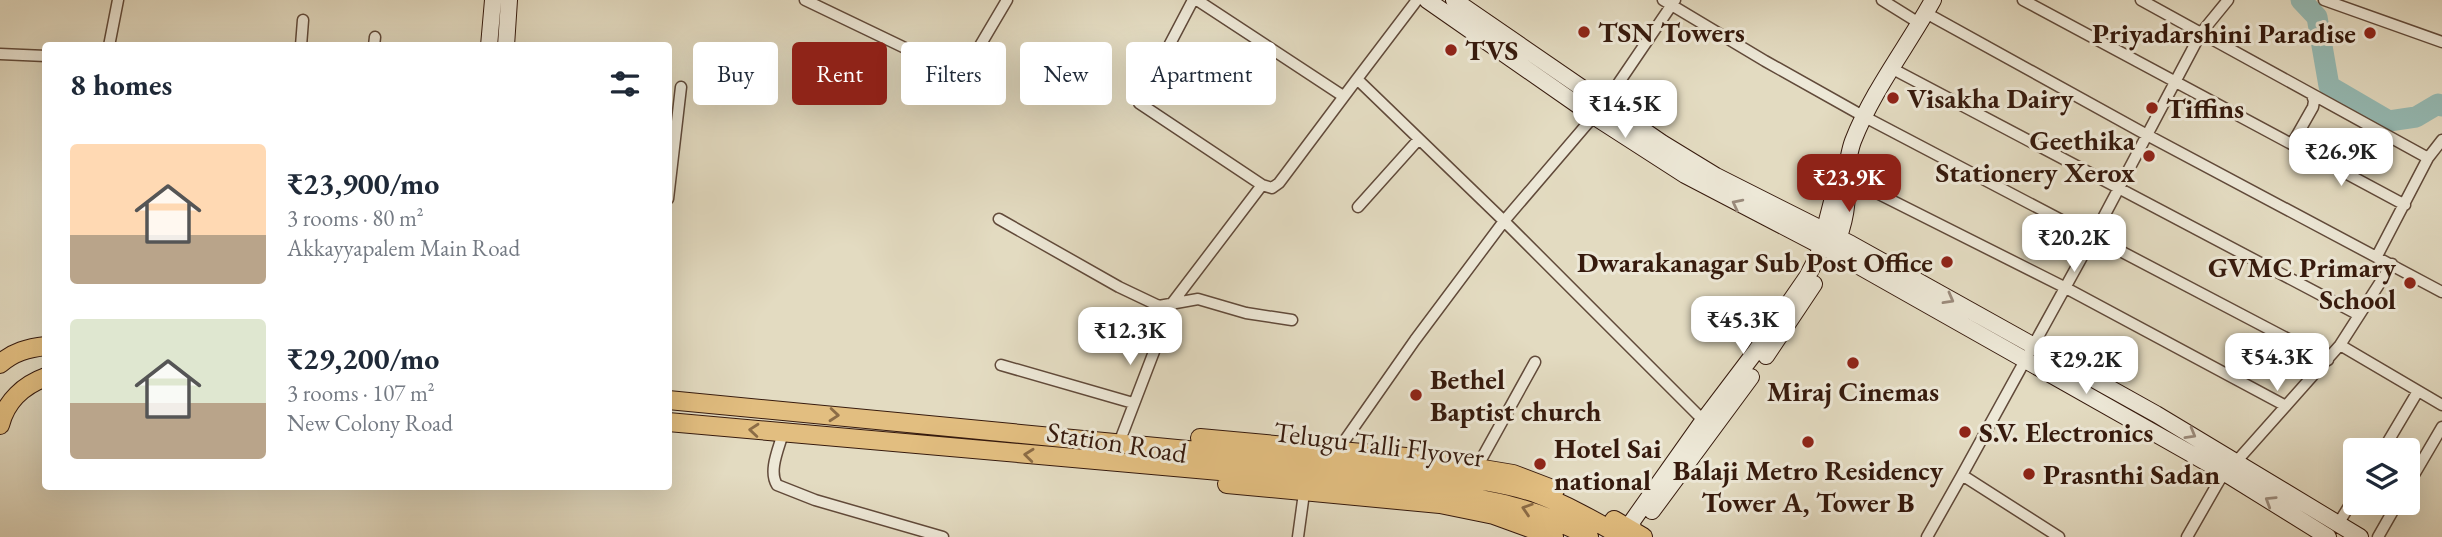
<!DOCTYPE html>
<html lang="en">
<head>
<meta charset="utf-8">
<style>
	:root { --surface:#fff; --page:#f2f2f3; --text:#1f2937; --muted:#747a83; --accent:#8f2418 }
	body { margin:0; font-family:"EB Garamond",serif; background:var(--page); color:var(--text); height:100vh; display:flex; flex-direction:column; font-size:26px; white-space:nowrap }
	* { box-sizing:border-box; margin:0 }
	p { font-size:23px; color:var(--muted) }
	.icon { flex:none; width:38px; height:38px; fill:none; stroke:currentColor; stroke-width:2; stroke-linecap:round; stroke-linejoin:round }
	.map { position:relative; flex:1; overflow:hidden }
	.details { position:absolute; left:42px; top:42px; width:630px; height:448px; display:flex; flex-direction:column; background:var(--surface); border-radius:7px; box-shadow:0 7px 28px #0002 }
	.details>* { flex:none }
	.hud { position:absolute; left:693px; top:42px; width:665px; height:63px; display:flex; gap:14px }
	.tools { position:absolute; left:2343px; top:438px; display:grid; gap:14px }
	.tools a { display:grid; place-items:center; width:77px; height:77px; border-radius:7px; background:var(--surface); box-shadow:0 7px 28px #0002; font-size:35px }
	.price { position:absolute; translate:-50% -60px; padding:0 16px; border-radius:14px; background:#fff; color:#222; font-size:23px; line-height:46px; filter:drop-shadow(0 2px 4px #0008) }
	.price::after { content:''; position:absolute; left:50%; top:42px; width:21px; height:16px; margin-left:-10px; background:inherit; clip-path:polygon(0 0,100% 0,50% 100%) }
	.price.selected { background:var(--accent); color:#fff }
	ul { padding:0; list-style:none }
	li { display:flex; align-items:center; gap:21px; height:175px; padding:0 28px }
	li span { display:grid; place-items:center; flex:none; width:196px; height:140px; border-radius:7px; color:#555 }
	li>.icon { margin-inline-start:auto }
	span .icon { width:84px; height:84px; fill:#fffc; stroke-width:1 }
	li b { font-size:30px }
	h2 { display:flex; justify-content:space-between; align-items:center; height:84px; padding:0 28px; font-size:30px }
	.chip { padding:0 24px; border-radius:7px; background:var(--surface); box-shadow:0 7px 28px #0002; font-size:24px; line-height:63px }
	.chip.selected { background:var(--accent); color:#fff }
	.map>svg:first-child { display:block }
</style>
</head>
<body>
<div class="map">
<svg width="2442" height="537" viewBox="0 0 2442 537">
	<rect width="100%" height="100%" fill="#e3dbc1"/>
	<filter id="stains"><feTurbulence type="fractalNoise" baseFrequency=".00286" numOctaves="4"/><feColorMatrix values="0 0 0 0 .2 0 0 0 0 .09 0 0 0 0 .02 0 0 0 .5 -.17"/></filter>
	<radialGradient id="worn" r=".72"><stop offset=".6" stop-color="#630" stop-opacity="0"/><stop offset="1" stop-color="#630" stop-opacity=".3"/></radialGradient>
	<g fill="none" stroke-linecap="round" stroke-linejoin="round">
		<path stroke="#95bbb5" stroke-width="21" d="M 2301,0 L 2317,17 L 2329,86 L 2389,121 L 2416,117 L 2438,104 L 2442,106"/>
		<defs>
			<path id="minor" d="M 805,0 L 953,71 L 961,72 L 968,66 L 1007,0
				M 1193,0 L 1139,103 L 1262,185 L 1272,188 L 1279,183 L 1357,79
				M 1197,0 L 1343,96
				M 1417,0 L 1357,79 L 1504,221 L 1708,425
				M 1663,0 L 1765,61 L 1863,116 L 2328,360
				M 1882,0 L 1919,23
				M 2023,0 L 2405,205
				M 2141,0 L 2428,158
				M 2324,0 L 2442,42
				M 1926,13 L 2147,135 L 2442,292
				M 109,46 L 118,0
				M 301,46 L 303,20
				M 374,46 L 375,37
				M 0,54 L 46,56
				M 1891,68 L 2359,315
				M 2292,144 L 2313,107 L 2314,101 L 2312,95
				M 1845,177 L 2064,287 L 2286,406
				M 668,199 L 681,87
				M 1358,207 L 1419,139
				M 999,219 L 1119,287 L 1159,306 L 1198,299 L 1246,313 L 1292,320
				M 2377,256 L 2428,158 L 2442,140
				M 2340,345 L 2442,405
				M 1001,365 L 1133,403
				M 783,433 C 779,448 768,471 777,485 L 815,500 L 943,537
				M 1119,443 L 1173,302 L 1262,185
				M 1338,450 L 1415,340 L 1504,221 L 1605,103 L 1675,0
				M 2383,450 L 2418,391
				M 1477,467 L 1535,362
				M 1962,475 L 2093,237 L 2201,33 L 2228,0
				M 2408,485 L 2442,427
				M 2338,524 L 2356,495
				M 1298,537 L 1304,493
				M 1927,537 L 1962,475 L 2059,537
				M 2187,537 L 2219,481 L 2340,345 L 2392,264
				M 2378,537 L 2398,502"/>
			<path id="secondary" d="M 1427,0 L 1595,117 L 1685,175 L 1850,261 L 2225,473 L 2328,537
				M 1454,0 L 1662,143 L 1716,176 L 1851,244 L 2156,414 L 2360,537
				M 489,46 L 493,0
				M 506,46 L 509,0
				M 1835,246 C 1844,226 1850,199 1845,177
				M 1766,356 L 1814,284
				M 1652,511 L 1751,377
				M 1631,530 L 1633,520 L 1703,421 L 1756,351 L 1807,277 L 1818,256 L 1836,186 C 1849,173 1847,157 1853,141 C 1873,90 1907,47 1933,0"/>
			<path id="primary" d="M 0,364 C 13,352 28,348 46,346
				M 668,400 L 1427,473 C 1463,478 1500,482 1535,493 C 1565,504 1595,521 1623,537
				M 668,422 L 1423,489 C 1484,499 1534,506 1589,537
				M 0,425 C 6,401 24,385 46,377
				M 1200,438 L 1417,458 L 1513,474 L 1555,490
				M 1227,484 L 1440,504 L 1494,515 L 1554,537
				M 1614,520 L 1643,537"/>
		</defs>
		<use href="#minor" stroke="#614a3a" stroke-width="13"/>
		<use href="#secondary" stroke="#361a0d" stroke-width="18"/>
		<use href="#primary" stroke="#361a0d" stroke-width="20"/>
		<use href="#minor" stroke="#ede8d7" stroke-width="10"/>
		<use href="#secondary" stroke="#ede8d7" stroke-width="16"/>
		<use href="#primary" stroke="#e2be80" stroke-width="18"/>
	</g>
	<defs><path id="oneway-chevron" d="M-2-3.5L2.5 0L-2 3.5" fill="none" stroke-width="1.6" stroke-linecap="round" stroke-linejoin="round" transform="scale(1.75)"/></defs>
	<g stroke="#9b8b7c">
		<use href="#oneway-chevron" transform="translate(1737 204) rotate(-153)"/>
		<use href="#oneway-chevron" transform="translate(1949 299) rotate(29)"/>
		<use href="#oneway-chevron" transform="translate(2191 434) rotate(30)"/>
		<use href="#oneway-chevron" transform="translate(2270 501) rotate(-148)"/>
	</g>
	<g stroke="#8c6c46">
		<use href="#oneway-chevron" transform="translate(834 415) rotate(5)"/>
		<use href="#oneway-chevron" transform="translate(754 430) rotate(-175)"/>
		<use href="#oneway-chevron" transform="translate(1029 455) rotate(-174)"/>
		<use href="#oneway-chevron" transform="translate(1527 509) rotate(-162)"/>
	</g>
	<g fill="#8f2418" stroke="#ede8d7" stroke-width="2.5">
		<circle cx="1584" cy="32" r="7"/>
		<circle cx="2370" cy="33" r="7"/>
		<circle cx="1451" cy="50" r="7"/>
		<circle cx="1893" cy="98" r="7"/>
		<circle cx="2152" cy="108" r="7"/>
		<circle cx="2149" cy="156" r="7"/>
		<circle cx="1947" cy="262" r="7"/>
		<circle cx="2410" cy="283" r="7"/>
		<circle cx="1853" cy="363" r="7"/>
		<circle cx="1416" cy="395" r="7"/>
		<circle cx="1965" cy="432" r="7"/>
		<circle cx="1808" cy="442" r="7"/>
		<circle cx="1540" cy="464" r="7"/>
		<circle cx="2029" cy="474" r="7"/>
	</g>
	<g text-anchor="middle" stroke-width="6" stroke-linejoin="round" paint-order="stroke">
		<g font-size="28" font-weight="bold" fill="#361a0d" stroke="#ede8d7" text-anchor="start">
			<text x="1598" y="42">TSN Towers</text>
			<text x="2356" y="43" text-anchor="end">Priyadarshini Paradise</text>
			<text x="1465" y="60">TVS</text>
			<text x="1907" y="108">Visakha Dairy</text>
			<text x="2166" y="118">Tiffins</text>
			<text x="2135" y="150" text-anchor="end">Geethika<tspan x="2135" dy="32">Stationery Xerox</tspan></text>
			<text x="1933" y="272" text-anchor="end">Dwarakanagar Sub Post Office</text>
			<text x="2396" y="277" text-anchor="end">GVMC Primary<tspan x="2396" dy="32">School</tspan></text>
			<text x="1430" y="389">Bethel<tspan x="1430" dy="32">Baptist church</tspan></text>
			<text x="1853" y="401" text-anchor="middle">Miraj Cinemas</text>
			<text x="1979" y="442">S.V. Electronics</text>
			<text x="1554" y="458">Hotel Sai<tspan x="1554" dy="32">national</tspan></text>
			<text x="1808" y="480" text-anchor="middle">Balaji Metro Residency<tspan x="1808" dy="32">Tower A, Tower B</tspan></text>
			<text x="2043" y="484">Prasnthi Sadan</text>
		</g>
		<g font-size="28" fill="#361a0d" stroke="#ede8d7">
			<text transform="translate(1117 442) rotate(9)" y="10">Station Road</text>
			<text transform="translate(1379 444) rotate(7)" y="10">Telugu Talli Flyover</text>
		</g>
	</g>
	<rect width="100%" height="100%" filter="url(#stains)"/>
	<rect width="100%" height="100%" fill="url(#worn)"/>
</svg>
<div class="tools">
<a><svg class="icon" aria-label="layers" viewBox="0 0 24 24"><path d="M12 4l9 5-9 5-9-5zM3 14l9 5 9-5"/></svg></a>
</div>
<b class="price" style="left:1625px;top:140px">₹14.5K</b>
<b class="price" style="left:2341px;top:188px">₹26.9K</b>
<b class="price selected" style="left:1849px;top:214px">₹23.9K</b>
<b class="price" style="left:2074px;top:274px">₹20.2K</b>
<b class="price" style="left:1743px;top:356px">₹45.3K</b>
<b class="price" style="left:1130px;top:367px">₹12.3K</b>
<b class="price" style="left:2277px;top:393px">₹54.3K</b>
<b class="price" style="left:2086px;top:396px">₹29.2K</b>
<div class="hud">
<a class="chip">Buy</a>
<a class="chip selected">Rent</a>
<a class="chip">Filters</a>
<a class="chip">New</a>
<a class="chip">Apartment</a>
</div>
<section class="details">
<h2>8 homes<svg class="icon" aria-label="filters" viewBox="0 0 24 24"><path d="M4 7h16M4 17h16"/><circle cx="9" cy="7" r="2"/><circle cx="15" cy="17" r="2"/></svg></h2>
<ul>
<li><span style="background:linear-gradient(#ffd9b3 65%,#b9a48a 0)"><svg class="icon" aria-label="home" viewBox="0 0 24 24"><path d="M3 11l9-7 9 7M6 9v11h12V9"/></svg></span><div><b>₹23,900/mo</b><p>3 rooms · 80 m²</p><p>Akkayyapalem Main Road</p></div></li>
<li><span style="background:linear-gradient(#dfe7d0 60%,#b9a48a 0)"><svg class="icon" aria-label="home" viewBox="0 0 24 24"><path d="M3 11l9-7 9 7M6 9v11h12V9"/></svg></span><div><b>₹29,200/mo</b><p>3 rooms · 107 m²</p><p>New Colony Road</p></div></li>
</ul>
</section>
</div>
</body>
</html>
